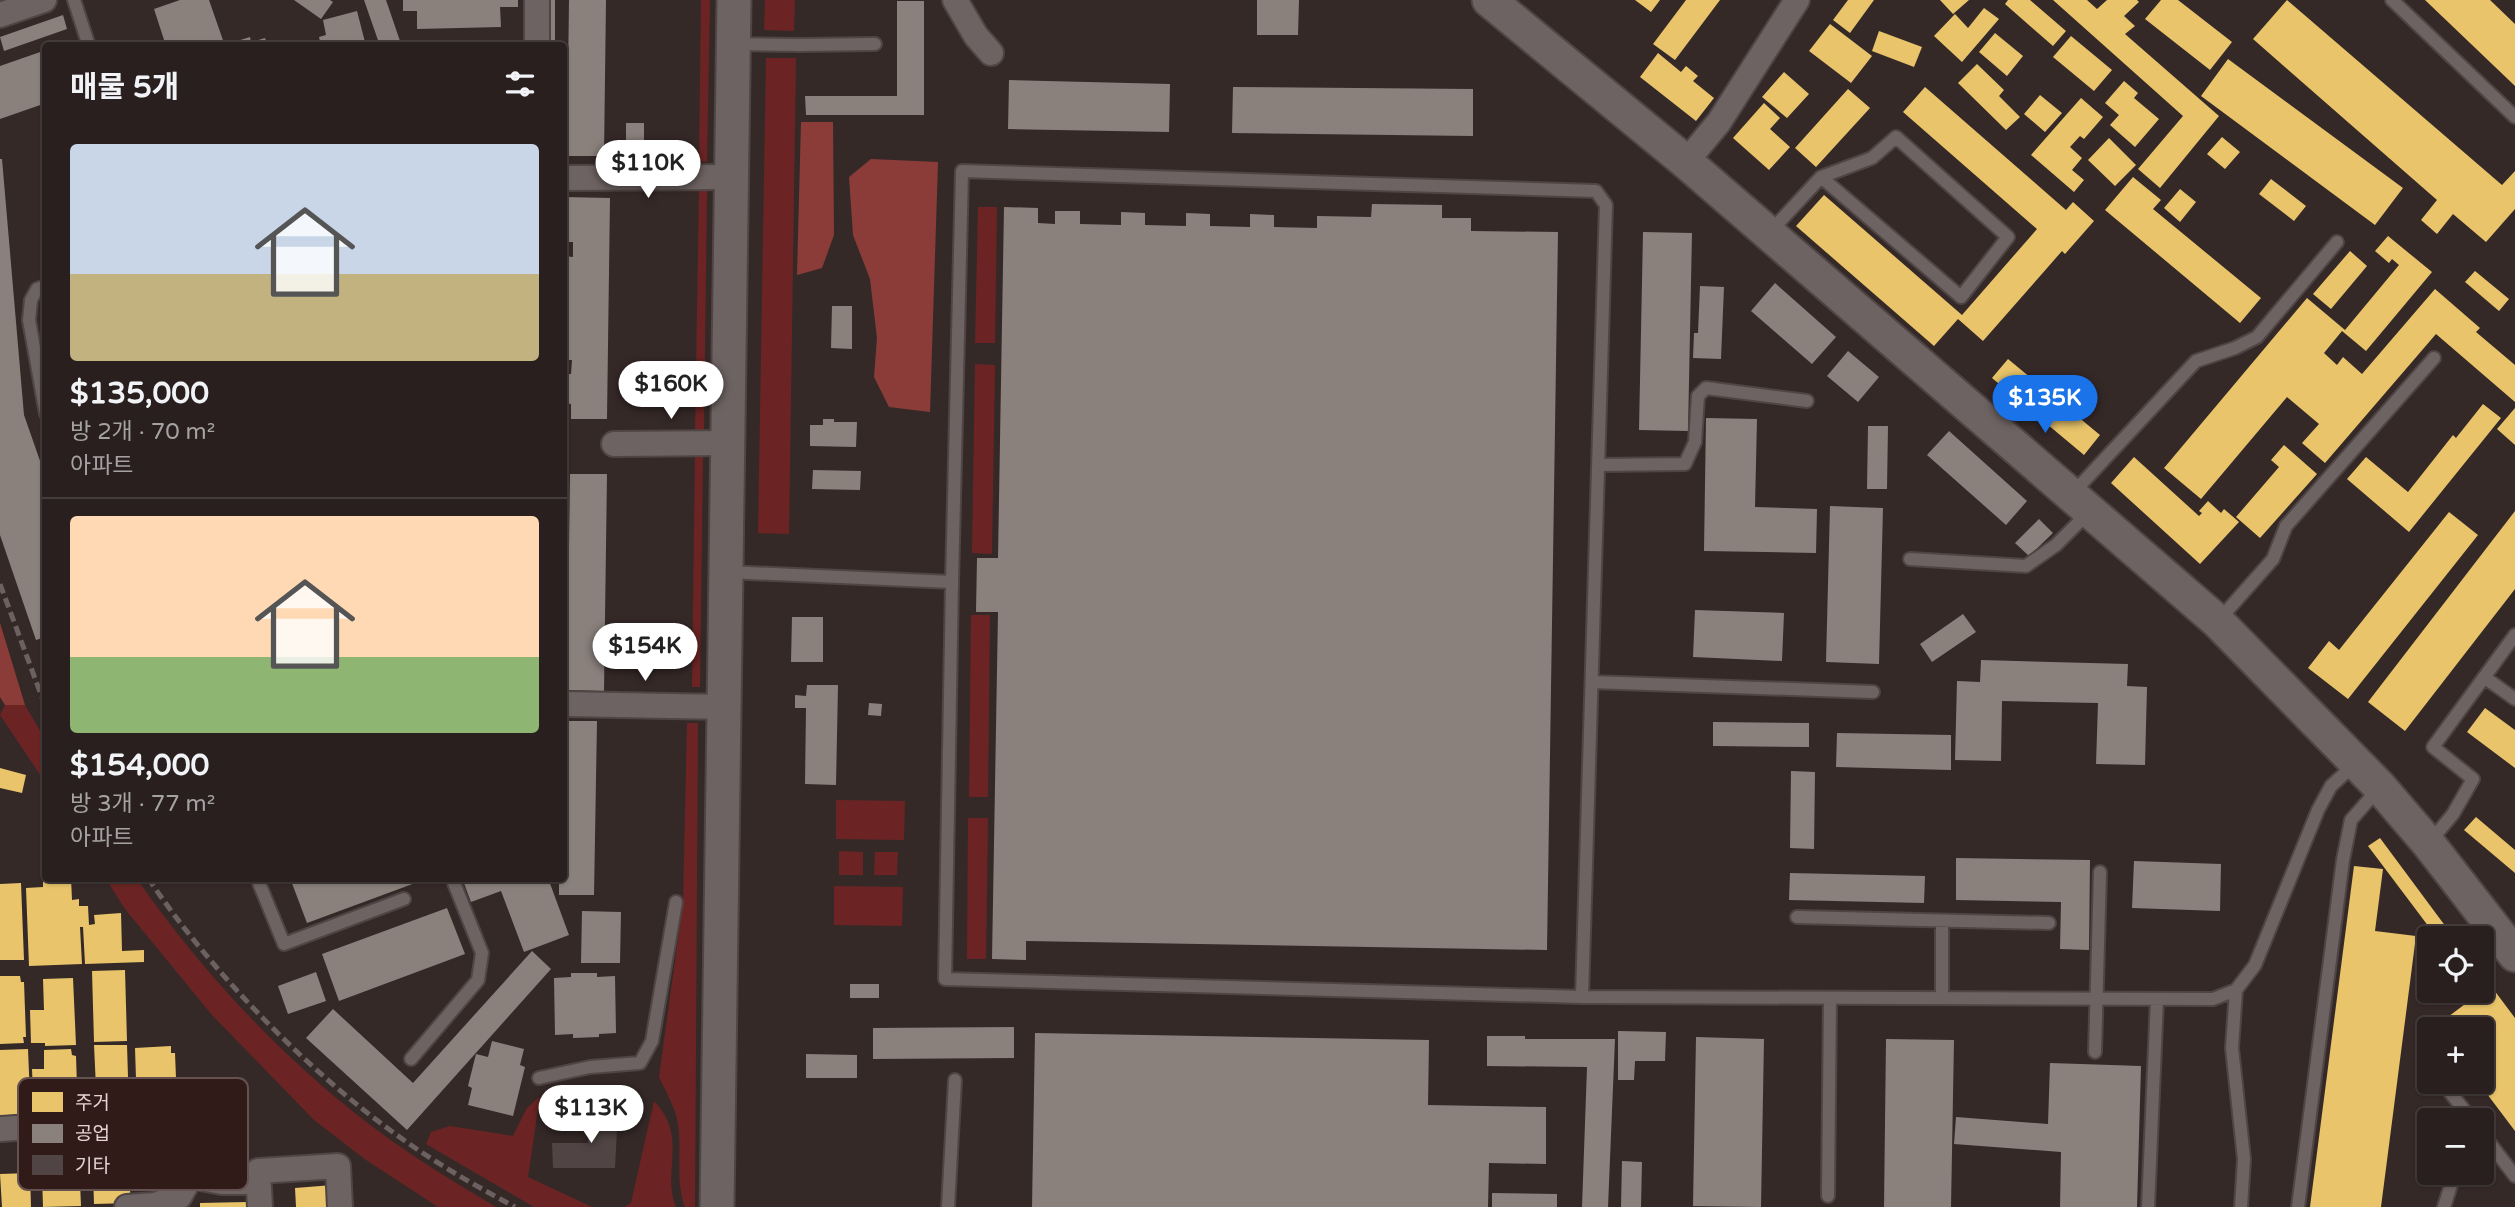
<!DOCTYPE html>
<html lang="ko">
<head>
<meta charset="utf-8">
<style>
	:root { --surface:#281f1e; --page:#302727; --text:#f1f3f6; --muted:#a5a2a4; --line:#443d3c; --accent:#1a73e8 }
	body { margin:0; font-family:"Varela Round","Noto Sans KR",sans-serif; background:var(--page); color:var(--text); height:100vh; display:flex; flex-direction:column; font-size:26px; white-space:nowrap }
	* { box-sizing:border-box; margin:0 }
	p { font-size:23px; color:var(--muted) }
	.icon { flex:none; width:38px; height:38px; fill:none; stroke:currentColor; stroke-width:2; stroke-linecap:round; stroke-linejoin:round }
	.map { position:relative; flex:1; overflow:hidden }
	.drawer { position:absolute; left:42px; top:42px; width:525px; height:840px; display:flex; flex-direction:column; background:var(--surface); border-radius:7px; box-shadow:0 2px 5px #0004,0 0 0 2px var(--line) }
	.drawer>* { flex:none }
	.tools { position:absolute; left:2417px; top:926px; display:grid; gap:14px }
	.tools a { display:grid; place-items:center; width:77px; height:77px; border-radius:7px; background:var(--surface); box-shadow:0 2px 5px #0004,0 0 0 2px var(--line); font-size:35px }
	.price { position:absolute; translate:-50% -60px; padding:0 16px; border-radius:24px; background:#fff; color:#222; font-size:23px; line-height:46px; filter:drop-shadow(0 2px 4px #0008) }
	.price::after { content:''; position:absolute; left:50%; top:42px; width:21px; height:16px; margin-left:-10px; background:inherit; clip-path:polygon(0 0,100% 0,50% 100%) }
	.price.active { background:var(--accent); color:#fff }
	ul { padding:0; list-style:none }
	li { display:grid; align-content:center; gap:14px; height:371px; padding:0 28px }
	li+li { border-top:2px solid var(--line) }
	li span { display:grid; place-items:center; height:217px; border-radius:7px; color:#555 }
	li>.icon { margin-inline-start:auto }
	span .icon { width:126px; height:126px; fill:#fffc; stroke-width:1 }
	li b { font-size:30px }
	h2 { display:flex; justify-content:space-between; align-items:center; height:84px; padding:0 28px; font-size:30px }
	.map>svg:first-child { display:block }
</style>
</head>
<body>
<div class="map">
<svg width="2515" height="1207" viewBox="0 0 2515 1207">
	<rect width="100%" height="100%" fill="#352928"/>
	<path fill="#6b2423" d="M 701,0 L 710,0 L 707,162 L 699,161 Z
		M 765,0 L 795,0 L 794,31 L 764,30 Z
		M 766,58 L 796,58 L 789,534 L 758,533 Z
		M 699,191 L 707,191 L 704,430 L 695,430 Z
		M 978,207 L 997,207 L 995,343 L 975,343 Z
		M 975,364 L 995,365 L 992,554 L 972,553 Z
		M 695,455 L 703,455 L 700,687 L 692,687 Z
		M 971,615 L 990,615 L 988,797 L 969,797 Z
		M 5,705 L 25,705 L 45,739 L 45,782 L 0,715 Z
		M 687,723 L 698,723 L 695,1207 L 685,1207 C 675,1181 682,1152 678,1124 C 675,1107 666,1092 659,1077 L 683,903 Z
		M 836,800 L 905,801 L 904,840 L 836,839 Z
		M 968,818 L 988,818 L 986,959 L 967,959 Z
		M 839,851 L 863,852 L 863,875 L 839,875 Z
		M 875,852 L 898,852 L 897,875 L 874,875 Z
		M 106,879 L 137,879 C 205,977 295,1072 392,1141 C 426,1165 461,1186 496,1207 L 438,1207 L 366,1160 L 314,1120 L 212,1015 L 125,909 Z
		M 834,886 L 903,887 L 902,926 L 834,925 Z
		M 540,1096 L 528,1177 L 592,1207 L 534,1207 L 426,1144 L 431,1132 L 450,1126 L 513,1136 L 527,1108 Z
		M 654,1101 C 689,1137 661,1172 676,1207 L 625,1207 L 631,1203 Z"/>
	<path fill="#8c3c38" d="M 801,122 L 833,122 L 834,235 L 822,268 L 797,275 Z
		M 871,159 L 938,162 L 930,412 L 889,407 L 874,377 L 877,338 L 870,279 L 853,235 L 849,177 Z
		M 0,623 L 25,705 L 5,705 L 0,697 Z"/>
	<path fill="#e9c46a" d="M 1635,0 L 1660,0 L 1651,12 Z
		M 1686,0 L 1720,0 L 1675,60 L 1653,44 Z
		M 1848,0 L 1874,0 L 1850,33 L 1833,20 Z
		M 1940,0 L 1969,0 L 1953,14 Z
		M 2008,0 L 2030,0 L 2066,31 L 2053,46 L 2005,4 Z
		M 2053,0 L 2087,0 L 2097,9 L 2107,0 L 2137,0 L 2139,2 L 2124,16 L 2135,26 L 2125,34 L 2219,116 L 2160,188 L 2138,169 L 2183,116 Z
		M 2161,0 L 2178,0 L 2232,42 L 2210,70 L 2145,19 Z
		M 2287,0 L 2502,185 L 2515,171 L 2515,209 L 2486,242 L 2453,214 L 2437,234 L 2421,220 L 2437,200 L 2253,39 Z
		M 2425,0 L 2490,0 L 2515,24 L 2515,86 Z
		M 1984,8 L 1999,19 L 1962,62 L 1934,36 L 1955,14 L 1968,28 Z
		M 1830,24 L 1872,56 L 1851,83 L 1809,51 Z
		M 1879,31 L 1922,47 L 1914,67 L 1872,51 Z
		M 1995,33 L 2023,56 L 2007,76 L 1979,52 Z
		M 2071,36 L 2112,70 L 2094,91 L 2053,57 Z
		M 1658,53 L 1681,72 L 1686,66 L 1698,76 L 1693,81 L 1714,98 L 1696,121 L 1640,77 Z
		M 2228,59 L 2403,188 L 2375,225 L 2201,96 Z
		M 1977,64 L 2004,90 L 1999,96 L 2020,117 L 2006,130 L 1958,83 Z
		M 1784,72 L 1809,94 L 1787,118 L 1762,97 Z
		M 2124,81 L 2138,93 L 2134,98 L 2159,119 L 2135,147 L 2110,125 L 2119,115 L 2105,103 Z
		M 1925,87 L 2066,210 L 2073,202 L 2094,221 L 2065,254 L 2062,251 L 1983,341 L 1958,319 L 1934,346 L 1796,226 L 1824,195 L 1962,315 L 2037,229 L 1903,112 Z
		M 1848,89 L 1870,108 L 1816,167 L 1795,148 Z
		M 2040,95 L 2062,113 L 2045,132 L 2024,114 Z
		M 2081,98 L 2103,117 L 2084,139 L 2080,136 L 2070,147 L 2082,158 L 2072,170 L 2084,180 L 2074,192 L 2031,155 Z
		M 1764,103 L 1780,118 L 1770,129 L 1790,147 L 1769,170 L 1733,138 Z
		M 2222,137 L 2240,152 L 2225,169 L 2207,154 Z
		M 2109,138 L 2136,165 L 2115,186 L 2088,160 Z
		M 2133,177 L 2161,200 L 2153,209 L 2261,298 L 2240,323 L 2105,210 Z
		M 2271,179 L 2306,206 L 2294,221 L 2259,194 Z
		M 2180,189 L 2196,202 L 2180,222 L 2164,208 Z
		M 2388,236 L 2432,272 L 2366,351 L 2342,331 L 2324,353 L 2337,365 L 2343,357 L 2362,374 L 2435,289 L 2480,328 L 2476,332 L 2515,365 L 2515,402 L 2436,334 L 2325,463 L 2302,443 L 2319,424 L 2287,397 L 2201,499 L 2164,468 L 2307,298 L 2345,330 L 2399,265 L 2392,259 L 2389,263 L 2375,251 Z
		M 2350,251 L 2367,266 L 2331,309 L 2313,294 Z
		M 2475,271 L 2509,299 L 2499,311 L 2465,282 Z
		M 2008,359 L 2100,435 L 2084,455 L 1992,378 Z
		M 2483,404 L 2501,418 L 2409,532 L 2347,479 L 2366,457 L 2408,492 L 2453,435 L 2456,438 Z
		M 2515,408 L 2515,445 L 2497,429 Z
		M 2284,445 L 2317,474 L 2260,538 L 2236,517 L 2279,467 L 2271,460 Z
		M 2134,457 L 2199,516 L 2202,513 L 2199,511 L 2208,501 L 2221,513 L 2224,509 L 2239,522 L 2200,564 L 2111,483 Z
		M 2515,511 L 2515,589 L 2405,731 L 2368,702 Z
		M 2449,512 L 2478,535 L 2348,699 L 2308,668 L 2329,641 L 2339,650 Z
		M 2485,708 L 2515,730 L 2515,768 L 2467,732 Z
		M 0,768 L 26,775 L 22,793 L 0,788 Z
		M 2476,817 L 2515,850 L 2515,873 L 2464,830 Z
		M 2380,838 L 2446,927 L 2454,938 L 2431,938 L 2435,935 L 2368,846 Z
		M 2354,866 L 2383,869 L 2375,931 L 2416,936 L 2381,1207 L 2310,1207 Z
		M 43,876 L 46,876 L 46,878 L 71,878 L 72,900 L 79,899 L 79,906 L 88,906 L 89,925 L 95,924 L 94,915 L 121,913 L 122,951 L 144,950 L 144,962 L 85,964 L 83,927 L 80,927 L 82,964 L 29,966 L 26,888 L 43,887 Z
		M 21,883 L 24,960 L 0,960 L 0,884 Z
		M 125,970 L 127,1041 L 94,1042 L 92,971 Z
		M 2482,974 L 2515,1018 L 2515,1131 L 2478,1082 L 2482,1082 L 2482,1029 L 2439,1029 L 2436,1026 L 2473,998 L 2467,990 L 2482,990 Z
		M 0,976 L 20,976 L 21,982 L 24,982 L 26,1037 L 23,1037 L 24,1043 L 0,1044 Z
		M 73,978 L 76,1045 L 45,1046 L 45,1043 L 31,1043 L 30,1010 L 44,1010 L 43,979 Z
		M 94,1045 L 127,1045 L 129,1108 L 97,1109 Z
		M 171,1046 L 171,1053 L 175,1053 L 177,1103 L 173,1104 L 173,1114 L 137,1115 L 136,1100 L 146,1099 L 145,1079 L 136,1079 L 135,1048 Z
		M 28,1049 L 31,1121 L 0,1122 L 0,1050 Z
		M 71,1049 L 72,1055 L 76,1056 L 78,1116 L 34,1117 L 32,1069 L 44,1069 L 44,1050 Z
		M 78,1137 L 81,1206 L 43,1207 L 42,1175 L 32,1176 L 31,1139 Z
		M 128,1137 L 129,1154 L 156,1153 L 157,1190 L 130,1190 L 131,1203 L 94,1204 L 92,1139 Z
		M 30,1173 L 31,1207 L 2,1207 L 0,1174 Z
		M 333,1185 L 334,1207 L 296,1207 L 295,1188 Z
		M 247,1202 L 247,1207 L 200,1207 L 200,1203 Z"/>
	<path fill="#8a817c" d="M 180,0 L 209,0 L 225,46 L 166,46 L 154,9 Z
		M 294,0 L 330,0 L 333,2 L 321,19 Z
		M 364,0 L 386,0 L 400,41 L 380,46 Z
		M 403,0 L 518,0 L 518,7 L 500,7 L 501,27 L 417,29 L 417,11 L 403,11 Z
		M 542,0 L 555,0 L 555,46 L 542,46 Z
		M 569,0 L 606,0 L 604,156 L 567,156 Z
		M 1257,0 L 1299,0 L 1298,35 L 1257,35 Z
		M 897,1 L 924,1 L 924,115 L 806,115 L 805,96 L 897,96 Z
		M 357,11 L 366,46 L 321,46 L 319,37 L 326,35 L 323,20 Z
		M 63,15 L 67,29 L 4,51 L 0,37 Z
		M 250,37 L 251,42 L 265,38 L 268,46 L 239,46 L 237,41 Z
		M 46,50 L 46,103 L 0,119 L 0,66 Z
		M 1009,80 L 1170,84 L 1169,132 L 1008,129 Z
		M 1233,87 L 1473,89 L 1473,136 L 1232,133 Z
		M 626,123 L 644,123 L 644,150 L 626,150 Z
		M 0,159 L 2,159 L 24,415 L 46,478 L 46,637 L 36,640 L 0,535 Z
		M 564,197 L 610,198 L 607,419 L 571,419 L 571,404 L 564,403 L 564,374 L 571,374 L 572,360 L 564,360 L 564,256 L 573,257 L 573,242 L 564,242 Z
		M 1372,204 L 1442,205 L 1442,218 L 1471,218 L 1471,231 L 1558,232 L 1547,950 L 1026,941 L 1026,960 L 992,959 L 998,612 L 976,612 L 977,558 L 998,558 L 1004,207 L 1038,208 L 1038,223 L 1055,224 L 1055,211 L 1080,211 L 1080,224 L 1121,225 L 1121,212 L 1145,213 L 1145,225 L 1186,226 L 1186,213 L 1210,214 L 1210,226 L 1250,227 L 1250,214 L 1274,215 L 1274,227 L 1317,228 L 1317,216 L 1371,217 Z
		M 1643,232 L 1692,233 L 1688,431 L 1639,430 Z
		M 1775,283 L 1836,337 L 1812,364 L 1751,311 Z
		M 1700,286 L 1724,287 L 1721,359 L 1693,358 L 1694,333 L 1698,333 Z
		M 832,306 L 852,306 L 852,349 L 831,348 Z
		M 1848,351 L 1879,377 L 1858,402 L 1827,376 Z
		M 1706,418 L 1757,419 L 1755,507 L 1817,509 L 1816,553 L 1704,551 Z
		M 823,419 L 834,419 L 834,422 L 857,422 L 856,447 L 810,446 L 810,425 L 823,425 Z
		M 1868,426 L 1888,426 L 1887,489 L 1867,489 Z
		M 1949,431 L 2027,501 L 2006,525 L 1927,455 Z
		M 813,470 L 861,471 L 860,490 L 812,489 Z
		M 570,474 L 607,474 L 604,691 L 567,690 Z
		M 1830,506 L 1883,508 L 1879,664 L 1826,662 Z
		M 2039,519 L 2053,533 L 2029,556 L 2015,543 Z
		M 1695,610 L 1784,613 L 1782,661 L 1693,657 Z
		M 1963,614 L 1976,632 L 1932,662 L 1920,644 Z
		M 792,617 L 823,617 L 823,662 L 791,662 Z
		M 1981,660 L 2128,664 L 2127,686 L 2147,687 L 2145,765 L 2096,764 L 2098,703 L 2002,701 L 2001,761 L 1955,760 L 1957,681 L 1980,682 Z
		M 807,685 L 838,685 L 836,785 L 805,784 L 806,708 L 795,708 L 795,695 L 806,696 Z
		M 869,703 L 882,704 L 881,716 L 868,715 Z
		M 564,721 L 597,721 L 594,895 L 559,895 L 559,878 L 564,878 Z
		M 1713,722 L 1809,723 L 1809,747 L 1713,746 Z
		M 1837,733 L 1951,735 L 1951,770 L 1836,767 Z
		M 1791,771 L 1815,772 L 1814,849 L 1790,848 Z
		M 1956,858 L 2090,860 L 2089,950 L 2060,949 L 2061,902 L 1956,900 Z
		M 2134,861 L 2221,864 L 2220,911 L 2132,908 Z
		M 1790,873 L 1925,876 L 1924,903 L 1789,900 Z
		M 290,878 L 426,878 L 426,879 L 307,923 Z
		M 462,878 L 530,878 L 531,880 L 548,878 L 569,935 L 524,952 L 501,891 L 471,902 Z
		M 447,908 L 465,954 L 339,1001 L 322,954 Z
		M 582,911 L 621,912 L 620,963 L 581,963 Z
		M 532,951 L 551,969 L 407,1130 L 306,1038 L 333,1009 L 413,1083 Z
		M 316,972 L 326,1001 L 288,1014 L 278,986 Z
		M 571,973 L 597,973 L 597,977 L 615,976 L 616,1033 L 599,1034 L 599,1037 L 573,1038 L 573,1034 L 555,1035 L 554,978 L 571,977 Z
		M 850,984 L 879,984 L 879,998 L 850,998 Z
		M 1014,1027 L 1014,1058 L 873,1059 L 873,1028 Z
		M 1618,1031 L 1666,1032 L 1665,1061 L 1635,1061 L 1634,1080 L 1618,1080 Z
		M 1035,1033 L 1429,1040 L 1428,1105 L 1546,1107 L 1546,1164 L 1489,1163 L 1488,1207 L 1032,1207 Z
		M 1487,1036 L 1525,1036 L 1525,1039 L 1615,1039 L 1608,1207 L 1582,1207 L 1587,1067 L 1487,1066 Z
		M 1696,1037 L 1764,1039 L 1761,1207 L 1693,1206 Z
		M 1886,1039 L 1954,1040 L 1951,1207 L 1884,1207 Z
		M 492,1041 L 524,1049 L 520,1065 L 525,1067 L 513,1116 L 468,1105 L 472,1088 L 468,1086 L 476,1054 L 488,1057 Z
		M 806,1054 L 857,1055 L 857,1078 L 806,1078 Z
		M 2050,1063 L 2141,1066 L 2137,1207 L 2060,1207 L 2061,1152 L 1954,1144 L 1956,1117 L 2048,1124 Z
		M 1622,1161 L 1642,1162 L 1641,1207 L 1621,1207 Z
		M 1492,1193 L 1557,1194 L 1557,1207 L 1492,1207 Z"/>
	<path fill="#504444" d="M 590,1109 L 618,1110 L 615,1168 L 553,1168 L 552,1143 L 588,1143 Z"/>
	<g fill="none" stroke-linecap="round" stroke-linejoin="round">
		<defs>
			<path id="lane" d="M 74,0 L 89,46
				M 2392,0 L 2515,117
				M 734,44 L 800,45 L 875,44
				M 1769,233 L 1821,177 L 1961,297 L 2008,237 L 1896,137 L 1872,158 L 1821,177
				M 46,286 L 37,289 L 31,300 L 29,320 L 46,414
				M 1599,465 L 1685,464 L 1695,442 L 1698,396 L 1706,388 L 1807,401
				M 2072,494 L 2196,361 L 2235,348 L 2257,337 L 2337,242
				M 1910,559 L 2026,566 L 2056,545 L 2088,513
				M 727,572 L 952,582
				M 2218,621 L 2273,559 L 2286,526 L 2434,358
				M 2484,677 L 2515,699
				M 1592,682 L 1873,692
				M 2429,843 L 2453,814 L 2473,779 L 2433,747 L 2515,635
				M 257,878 L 284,944 L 404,899
				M 1797,917 L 2049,923
				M 1942,921 L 1942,998
				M 2236,990 L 2232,1048 L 2244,1159 L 2241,1207
				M 1582,997 L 945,979 L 952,582 L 962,171 L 1596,191 L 1606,205 L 1582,997 L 2213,999 L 2236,990 L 2255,965 L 2318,810 L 2331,786 L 2356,763
				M 2095,1052 L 2100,872
				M 411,1059 L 478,980 L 482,953 L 452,878
				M 539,1078 L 590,1067 L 640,1063 L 652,1041 L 676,902
				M 2442,1082 L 2472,1120
				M 2482,1133 L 2515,1176
				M 1828,1196 L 1830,998
				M 948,1207 L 955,1080
				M 2148,1207 L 2157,999
				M 2298,1207 L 2343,860 L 2351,820 L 2380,787
				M 2444,1207 L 2455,1172"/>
			<path id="street" d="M 955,0 L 976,36 L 991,53
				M 0,15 L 44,0
				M 537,46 L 537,0
				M 1686,162 L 1719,122 L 1797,0
				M 564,178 L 732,177
				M 614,444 L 729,443
				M 564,704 L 725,707
				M 0,1129 C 38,1127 106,1118 140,1128 C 159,1133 179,1162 191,1176 L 222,1182 L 258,1182
				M 127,1207 L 155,1205 L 179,1197 L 191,1176
				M 260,1207 L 258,1171 L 338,1166 L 340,1207"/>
			<path id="secondary" d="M 1489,0 L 1686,162 L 2217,621 L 2380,787 L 2428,843 L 2515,955
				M 717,1207 L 734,0"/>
		</defs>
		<use href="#lane" stroke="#4f4544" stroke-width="16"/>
		<use href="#street" stroke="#4f4544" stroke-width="28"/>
		<use href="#secondary" stroke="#4f4544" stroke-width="37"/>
		<use href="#lane" stroke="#6d6362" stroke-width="12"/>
		<use href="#street" stroke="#6d6362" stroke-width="24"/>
		<use href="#secondary" stroke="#6d6362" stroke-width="33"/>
		<path stroke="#6b6160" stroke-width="5" stroke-dasharray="10 5" stroke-linecap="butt" d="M 0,584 L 46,708
			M 148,878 C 211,972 309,1073 401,1138 C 437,1164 476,1186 515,1207"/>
	</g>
	<rect x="18" y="1078" width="230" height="112" rx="10" fill="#301b19" stroke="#655250" stroke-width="2"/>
	<rect x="32" y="1092" width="31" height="20" fill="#e9c46a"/>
	<rect x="32" y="1124" width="31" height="19" fill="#8a817c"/>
	<rect x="32" y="1155" width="31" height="20" fill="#504444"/>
	<g font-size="19" fill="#e2d3d2">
		<text x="75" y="1109">주거</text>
		<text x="75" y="1140">공업</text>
		<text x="75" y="1172">기타</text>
	</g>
</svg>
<div class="tools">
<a><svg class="icon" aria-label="locate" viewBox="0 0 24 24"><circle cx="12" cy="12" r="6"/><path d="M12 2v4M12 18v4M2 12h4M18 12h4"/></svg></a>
<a>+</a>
<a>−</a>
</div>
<b class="price" style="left:648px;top:200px">$110K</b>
<b class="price" style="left:671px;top:421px">$160K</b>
<b class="price active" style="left:2045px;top:435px">$135K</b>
<b class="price" style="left:645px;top:683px">$154K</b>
<b class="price" style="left:591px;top:1145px">$113K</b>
<section class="drawer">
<h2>매물 5개<svg class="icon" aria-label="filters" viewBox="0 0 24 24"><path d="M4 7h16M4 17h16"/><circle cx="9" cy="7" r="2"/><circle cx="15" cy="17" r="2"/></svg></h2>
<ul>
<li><span style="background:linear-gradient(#c9d6e8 60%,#c2b280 0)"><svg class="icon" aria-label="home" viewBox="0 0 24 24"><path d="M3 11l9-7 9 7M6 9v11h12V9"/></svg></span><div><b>$135,000</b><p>방 2개 · 70 m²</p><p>아파트</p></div></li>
<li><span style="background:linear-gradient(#ffd9b3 65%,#8fb573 0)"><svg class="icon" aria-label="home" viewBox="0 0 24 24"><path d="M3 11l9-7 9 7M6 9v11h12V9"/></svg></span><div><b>$154,000</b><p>방 3개 · 77 m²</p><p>아파트</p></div></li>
</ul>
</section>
</div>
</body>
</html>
